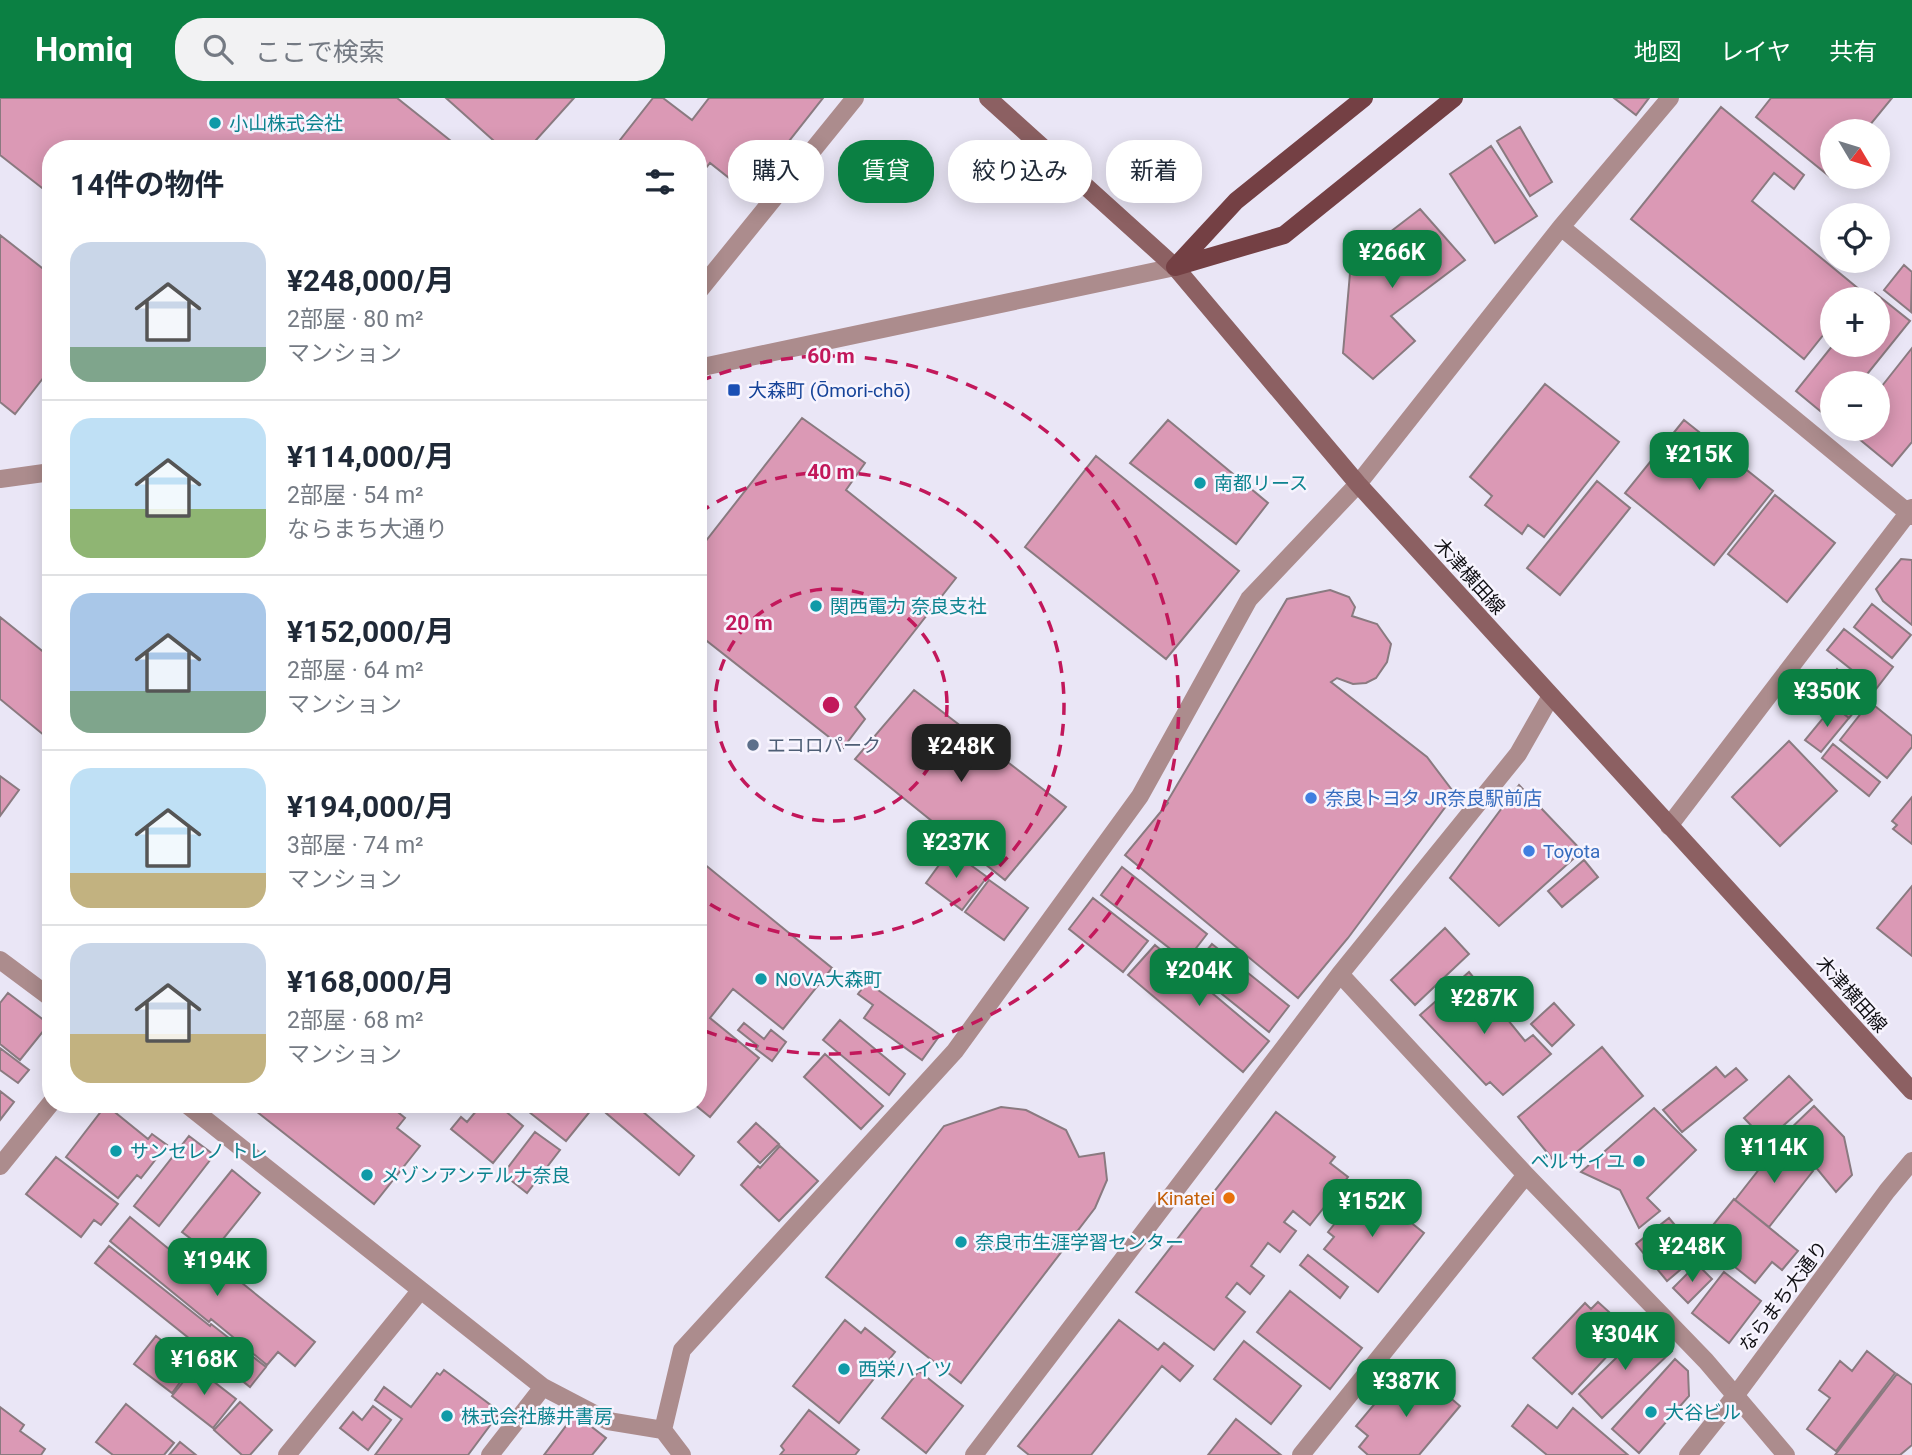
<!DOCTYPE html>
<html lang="ja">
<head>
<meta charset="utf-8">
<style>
	:root { --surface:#fff; --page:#f2f2f3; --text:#1f2937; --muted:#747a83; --line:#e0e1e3; --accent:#0b8043 }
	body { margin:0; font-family:Roboto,"Noto Sans JP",sans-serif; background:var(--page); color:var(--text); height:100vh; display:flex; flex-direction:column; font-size:26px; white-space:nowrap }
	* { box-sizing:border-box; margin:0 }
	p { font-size:23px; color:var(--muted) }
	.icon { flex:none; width:38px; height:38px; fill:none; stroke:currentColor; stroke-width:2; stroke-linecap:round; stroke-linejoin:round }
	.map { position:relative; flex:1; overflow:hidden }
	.sheet { position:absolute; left:42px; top:42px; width:665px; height:973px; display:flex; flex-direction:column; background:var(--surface); border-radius:28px; box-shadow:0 4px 18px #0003 }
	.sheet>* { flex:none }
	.banner { position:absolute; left:728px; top:42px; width:665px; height:63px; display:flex; gap:14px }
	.needle { width:46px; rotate:128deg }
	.tools { position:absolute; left:1820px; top:21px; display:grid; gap:14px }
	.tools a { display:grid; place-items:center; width:70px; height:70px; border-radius:50%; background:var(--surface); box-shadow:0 4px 18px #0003; font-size:35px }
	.price { position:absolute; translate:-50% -60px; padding:0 16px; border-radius:14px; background:var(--accent); color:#fff; font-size:23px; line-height:46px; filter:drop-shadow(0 2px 4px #0008) }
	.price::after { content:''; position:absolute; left:50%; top:42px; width:21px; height:16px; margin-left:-10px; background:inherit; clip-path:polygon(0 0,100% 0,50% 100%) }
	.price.current { background:#222; color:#fff }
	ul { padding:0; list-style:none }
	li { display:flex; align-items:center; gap:21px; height:175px; padding:0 28px }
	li+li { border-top:2px solid var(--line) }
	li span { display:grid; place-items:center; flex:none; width:196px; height:140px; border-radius:21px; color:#555 }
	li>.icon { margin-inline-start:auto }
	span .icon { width:84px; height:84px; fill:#fffc; stroke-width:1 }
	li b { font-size:30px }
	h2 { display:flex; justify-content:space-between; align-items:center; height:84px; padding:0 28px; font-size:30px }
	.pill { padding:0 24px; border-radius:28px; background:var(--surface); box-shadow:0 4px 18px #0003; font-size:24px; line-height:63px }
	.pill.current { background:var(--accent); color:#fff }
	header { display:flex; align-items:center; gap:42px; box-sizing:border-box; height:98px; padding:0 35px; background:var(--accent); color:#fff }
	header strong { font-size:33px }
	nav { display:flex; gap:38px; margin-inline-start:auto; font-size:24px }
	.search { width:490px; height:63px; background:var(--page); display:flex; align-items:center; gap:18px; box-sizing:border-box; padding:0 24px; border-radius:28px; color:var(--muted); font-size:26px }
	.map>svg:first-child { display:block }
</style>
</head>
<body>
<header>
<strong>Homiq</strong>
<div class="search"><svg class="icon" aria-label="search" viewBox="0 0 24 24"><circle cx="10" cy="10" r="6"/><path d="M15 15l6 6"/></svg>ここで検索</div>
<nav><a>地図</a><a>レイヤ</a><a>共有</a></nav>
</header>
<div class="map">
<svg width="1912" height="1357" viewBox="0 0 1912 1357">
	<rect width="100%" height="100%" fill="#eae6f6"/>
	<path fill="#db99b5" stroke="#8a7a80" stroke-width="2" d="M 0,0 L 397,0 L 461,51 L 51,51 L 51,97 L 0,57 Z
		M 446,0 L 574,0 L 528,51 L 503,51 Z
		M 653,0 L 663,0 L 692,22 L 709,0 L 823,0 L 748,95 L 710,65 L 698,80 L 698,51 L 613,51 Z
		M 1614,0 L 1649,0 L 1636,17 Z
		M 1771,0 L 1892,0 L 1865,33 L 1832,33 L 1832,74 L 1829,78 L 1756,19 Z
		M 1721,9 L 1804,77 L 1794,91 L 1774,75 L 1752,103 L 1860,192 L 1853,201 L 1832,201 L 1832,226 L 1804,261 L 1631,121 Z
		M 1520,29 L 1552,84 L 1530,98 L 1497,43 Z
		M 1491,48 L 1537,118 L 1495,145 L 1450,76 Z
		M 1420,111 L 1465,162 L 1391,218 L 1415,243 L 1373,281 L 1343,255 L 1351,164 Z
		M 0,137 L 51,177 L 51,270 L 15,316 L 0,304 Z
		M 1904,167 L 1912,174 L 1911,214 L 1884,192 Z
		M 1875,195 L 1910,223 L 1860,285 L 1832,285 L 1831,322 L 1796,293 L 1833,247 L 1878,247 L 1878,201 L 1870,201 Z
		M 1912,250 L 1912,344 L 1892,368 L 1847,331 L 1878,331 L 1878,293 Z
		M 1545,286 L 1619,344 L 1544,439 L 1528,427 L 1522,436 L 1485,407 L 1492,398 L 1470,379 Z
		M 802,320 L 865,365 L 846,392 L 956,480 L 855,609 L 865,621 L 843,650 L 698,536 L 698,453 Z
		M 1168,322 L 1268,405 L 1236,446 L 1130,365 Z
		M 1684,322 L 1773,393 L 1714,467 L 1625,395 Z
		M 1096,358 L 1239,473 L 1166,561 L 1025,449 Z
		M 1597,383 L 1630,410 L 1560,497 L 1527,470 Z
		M 1775,397 L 1835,445 L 1787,504 L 1728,456 Z
		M 1901,461 L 1912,462 L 1912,527 L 1883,503 L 1876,491 Z
		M 1330,492 L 1349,499 L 1355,509 L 1352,518 L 1377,526 L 1391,546 L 1387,564 L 1376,580 L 1366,585 L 1353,586 L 1337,580 L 1331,584 L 1427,659 L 1455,696 L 1348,840 L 1298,900 L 1125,757 L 1168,705 L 1167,704 L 1287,501 Z
		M 1872,506 L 1911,537 L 1892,560 L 1854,529 Z
		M 0,519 L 51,560 L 51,643 L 0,601 Z
		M 1844,531 L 1893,569 L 1876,591 L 1827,552 Z
		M 1837,571 L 1868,597 L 1849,620 L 1818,595 Z
		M 914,592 L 1066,709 L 1005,782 L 855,661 Z
		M 1870,604 L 1912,638 L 1912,649 L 1887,680 L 1840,642 Z
		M 1833,608 L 1849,620 L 1821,654 L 1805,642 Z
		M 1789,643 L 1837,693 L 1780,748 L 1732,699 Z
		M 1833,646 L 1880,684 L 1869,698 L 1822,660 Z
		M 0,678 L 19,692 L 0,718 Z
		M 1519,687 L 1582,753 L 1499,828 L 1450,780 Z
		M 1912,699 L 1912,746 L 1893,731 L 1897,727 L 1892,723 Z
		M 950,752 L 987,779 L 962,812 L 926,785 Z
		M 698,761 L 832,870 L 783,931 L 733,891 L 710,920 L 759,960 L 710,1019 L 694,1006 L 698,1006 Z
		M 1584,762 L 1598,779 L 1562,809 L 1548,793 Z
		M 1122,769 L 1207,836 L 1186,863 L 1101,797 Z
		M 989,782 L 1028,810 L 1004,842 L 965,814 Z
		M 1912,788 L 1912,858 L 1877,830 Z
		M 1093,800 L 1148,843 L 1123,874 L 1069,831 Z
		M 1445,830 L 1469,856 L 1415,907 L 1391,882 Z
		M 1212,846 L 1289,908 L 1269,934 L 1191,871 Z
		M 1155,847 L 1269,943 L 1243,974 L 1128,877 Z
		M 1469,874 L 1525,943 L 1533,937 L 1551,956 L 1503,997 L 1490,984 L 1486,987 L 1420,917 Z
		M 867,884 L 940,937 L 922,962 L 864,920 L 873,907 L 858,896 Z
		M 8,895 L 49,926 L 20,962 L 0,946 L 0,905 Z
		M 1554,905 L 1574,927 L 1552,948 L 1531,926 Z
		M 840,922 L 905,976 L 889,997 L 823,942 Z
		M 744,925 L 764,941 L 771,932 L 786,944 L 772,963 L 756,951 L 758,948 L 738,932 Z
		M 1602,949 L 1643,998 L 1559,1069 L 1518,1019 Z
		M 0,950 L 29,972 L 18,985 L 0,972 Z
		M 825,956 L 883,1008 L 861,1031 L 804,979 Z
		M 1716,969 L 1725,979 L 1736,970 L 1747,982 L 1682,1034 L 1663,1012 Z
		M 1789,978 L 1812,1002 L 1775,1035 L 1761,1038 L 1744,1020 Z
		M 0,993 L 14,1004 L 0,1022 Z
		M 247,1006 L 388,1006 L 405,1020 L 397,1030 L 420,1048 L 374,1106 Z
		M 482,1006 L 497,1006 L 523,1028 L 493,1065 L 451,1031 L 461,1019 L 467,1024 Z
		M 526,1006 L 596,1006 L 566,1043 L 524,1010 Z
		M 613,1006 L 634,1006 L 694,1058 L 679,1077 L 606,1015 Z
		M 106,1007 L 148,1041 L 152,1036 L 167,1047 L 141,1080 L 137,1077 L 118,1100 L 66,1059 Z
		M 1814,1008 L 1844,1039 L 1852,1077 L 1836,1094 L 1787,1034 Z
		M 1001,1009 L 1026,1012 L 1066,1032 L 1079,1059 L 1104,1055 L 1107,1082 L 1095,1110 L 961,1285 L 826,1179 L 944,1028 Z
		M 1654,1010 L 1696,1052 L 1647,1100 L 1660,1113 L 1639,1130 L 1620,1092 L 1581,1074 Z
		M 1276,1014 L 1335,1059 L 1330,1065 L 1348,1079 L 1310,1127 L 1293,1113 L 1284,1124 L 1296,1133 L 1280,1154 L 1268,1145 L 1251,1168 L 1264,1178 L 1250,1196 L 1237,1185 L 1226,1199 L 1245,1214 L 1214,1252 L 1136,1194 Z
		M 756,1025 L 779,1046 L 760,1065 L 738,1044 Z
		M 535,1034 L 560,1052 L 527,1095 L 503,1076 Z
		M 189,1038 L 214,1057 L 159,1128 L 134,1108 Z
		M 1779,1046 L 1813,1073 L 1769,1129 L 1735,1102 Z
		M 780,1048 L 818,1083 L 779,1123 L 741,1087 L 758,1068 L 760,1070 Z
		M 56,1059 L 118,1106 L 101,1127 L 94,1122 L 81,1139 L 26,1096 Z
		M 232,1072 L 260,1095 L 211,1156 L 182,1134 Z
		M 1371,1093 L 1424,1135 L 1378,1194 L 1324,1151 L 1334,1139 L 1328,1134 L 1360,1094 L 1366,1099 Z
		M 1734,1101 L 1798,1153 L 1782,1172 L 1772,1164 L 1755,1185 L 1701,1142 Z
		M 130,1119 L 204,1180 L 216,1164 L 315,1244 L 295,1268 L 278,1254 L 267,1267 L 211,1221 L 209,1224 L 110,1143 Z
		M 1669,1120 L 1684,1138 L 1652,1166 L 1636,1146 Z
		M 1685,1140 L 1699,1156 L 1667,1183 L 1653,1166 Z
		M 109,1148 L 210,1228 L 211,1226 L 266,1269 L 250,1289 L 95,1165 Z
		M 1308,1157 L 1348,1189 L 1340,1200 L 1300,1167 Z
		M 1697,1166 L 1712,1181 L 1688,1205 L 1673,1190 Z
		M 1724,1174 L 1761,1203 L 1729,1245 L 1692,1215 Z
		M 1290,1193 L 1362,1250 L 1330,1291 L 1257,1234 Z
		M 1598,1204 L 1619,1223 L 1612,1231 L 1623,1241 L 1572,1296 L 1533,1260 L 1585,1205 L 1591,1211 Z
		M 845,1222 L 861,1235 L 865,1230 L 895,1254 L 839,1325 L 793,1288 Z
		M 1119,1222 L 1158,1252 L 1164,1245 L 1193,1268 L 1180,1283 L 1162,1268 L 1091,1357 L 1029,1357 L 1018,1348 Z
		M 1648,1229 L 1672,1253 L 1602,1320 L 1579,1296 Z
		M 156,1238 L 193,1267 L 172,1295 L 134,1266 Z
		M 1244,1243 L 1301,1288 L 1271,1326 L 1214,1281 Z
		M 1867,1253 L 1895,1275 L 1836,1353 L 1807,1331 L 1830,1300 L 1819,1292 L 1840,1263 L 1852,1273 Z
		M 1675,1261 L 1688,1273 L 1689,1298 L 1639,1355 L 1612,1331 Z
		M 195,1269 L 236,1301 L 213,1330 L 172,1298 Z
		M 444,1272 L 500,1314 L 468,1357 L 375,1357 L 402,1321 L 375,1302 L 384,1289 L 411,1309 L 437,1275 L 440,1277 Z
		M 919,1273 L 963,1308 L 926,1355 L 882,1320 Z
		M 1897,1276 L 1912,1287 L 1912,1347 L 1900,1357 L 1835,1357 Z
		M 1398,1278 L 1415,1292 L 1426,1279 L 1460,1308 L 1419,1357 L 1368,1357 L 1359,1349 L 1368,1338 L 1356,1328 Z
		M 240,1304 L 272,1332 L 250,1357 L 242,1357 L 214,1332 Z
		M 126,1306 L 174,1345 L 164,1357 L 113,1357 L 96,1344 Z
		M 1528,1307 L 1557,1330 L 1573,1310 L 1628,1357 L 1547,1357 L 1512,1328 Z
		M 373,1308 L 391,1322 L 368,1352 L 340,1330 L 353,1314 L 362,1322 Z
		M 0,1309 L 24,1327 L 20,1333 L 45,1351 L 41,1357 L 0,1357 Z
		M 809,1312 L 859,1352 L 855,1357 L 780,1357 L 784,1352 L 781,1348 Z
		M 575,1316 L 606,1340 L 592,1357 L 544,1357 Z
		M 1236,1321 L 1281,1357 L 1208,1357 Z
		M 180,1344 L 196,1357 L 169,1357 Z"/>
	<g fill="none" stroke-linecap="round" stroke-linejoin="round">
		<path stroke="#ac8c8d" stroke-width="18" d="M 1561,129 L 1912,418
			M 698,194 L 855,0
			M 1669,728 L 1912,410
			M 0,862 L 51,900
			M 1340,876 L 1526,1077 L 1706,1263 L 1786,1357
			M 186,1006 L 543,1289 L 608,1323 L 663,1332 L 682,1357
			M 0,1068 L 51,1005
			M 663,1332 L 682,1252 L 955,953 L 1140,698 L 1249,501 L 1358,386 L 1561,129 L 1670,0
			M 287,1357 L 420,1193
			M 490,1357 L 543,1289
			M 974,1357 L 1340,876 L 1518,656 L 1551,598
			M 1301,1357 L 1526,1077"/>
		<path stroke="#ac8c8d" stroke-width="18" d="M 698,270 L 1175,169
			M 0,381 L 51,374
			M 1688,1357 L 1735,1298 L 1887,1093 L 1912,1063"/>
		<path stroke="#8c6062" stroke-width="18" d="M 988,0 L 1175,169 L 1358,386 L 1912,993"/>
		<path stroke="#744044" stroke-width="18" d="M 1175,169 L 1284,137 L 1454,0
			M 1175,169 L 1236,103 L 1364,0"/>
	</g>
	<g fill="none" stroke="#c2185b" stroke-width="3.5" stroke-dasharray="12 9">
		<circle cx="831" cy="607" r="116"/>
		<path d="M699 415A233 233 0 1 1 699 799"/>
		<path d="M700 283A349 349 0 1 1 700 931"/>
	</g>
	<g fill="#0f9aa8" stroke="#f7f4fe" stroke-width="2.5">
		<circle cx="215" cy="25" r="7"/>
		<circle cx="1200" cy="385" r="7"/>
		<circle cx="816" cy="508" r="7"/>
		<circle cx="761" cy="881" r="7"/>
		<circle cx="116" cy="1053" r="7"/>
		<circle cx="1639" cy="1063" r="7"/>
		<circle cx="367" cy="1077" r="7"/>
		<circle cx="961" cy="1144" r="7"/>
		<circle cx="844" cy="1271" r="7"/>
		<circle cx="1651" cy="1314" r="7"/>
		<circle cx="447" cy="1318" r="7"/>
	</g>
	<rect fill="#1a4fb4" stroke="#f7f4fe" stroke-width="2.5" x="727" y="285" width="14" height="14" rx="3.5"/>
	<circle fill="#5c6f8a" stroke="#f7f4fe" stroke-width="2.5" cx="753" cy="647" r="7"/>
	<g fill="#3f7fe0" stroke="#f7f4fe" stroke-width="2.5">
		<circle cx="1311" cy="700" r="7"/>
		<circle cx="1529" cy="753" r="7"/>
	</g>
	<circle fill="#e8710a" stroke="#f7f4fe" stroke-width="2.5" cx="1229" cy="1100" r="7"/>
	<g text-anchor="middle" stroke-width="5" stroke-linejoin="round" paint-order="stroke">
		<g font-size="19" fill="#0d838f" stroke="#f7f4fe" text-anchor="start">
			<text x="229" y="32">小山株式会社</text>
			<text x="1214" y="392">南都リース</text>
			<text x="830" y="515">関西電力 奈良支社</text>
			<text x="775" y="888">NOVA大森町</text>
			<text x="130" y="1060">サンセレノ トレ</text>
			<text x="1625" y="1070" text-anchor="end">ベルサイユ</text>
			<text x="381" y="1084">メゾンアンテルナ奈良</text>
			<text x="975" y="1151">奈良市生涯学習センター</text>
			<text x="858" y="1278">西栄ハイツ</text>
			<text x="1665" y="1321">大谷ビル</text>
			<text x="461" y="1325">株式会社藤井書房</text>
		</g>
		<g font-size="19" fill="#164399" stroke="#f7f4fe" text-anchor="start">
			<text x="748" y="299">大森町 (Ōmori-chō)</text>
		</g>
		<g font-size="19" fill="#100f14" stroke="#f7f4fe">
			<text transform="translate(1470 478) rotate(48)" y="7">木津横田線</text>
			<text transform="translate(1852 896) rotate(48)" y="7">木津横田線</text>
			<text transform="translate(1783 1198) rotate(-53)" y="7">ならまち大通り</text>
		</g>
		<g font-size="19" fill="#4e5e75" stroke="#f7f4fe" text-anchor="start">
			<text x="767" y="654">エコロパーク</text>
		</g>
		<g font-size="19" fill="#366cbe" stroke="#f7f4fe" text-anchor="start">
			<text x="1325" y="707">奈良トヨタ JR奈良駅前店</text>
			<text x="1543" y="760">Toyota</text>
		</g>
		<g font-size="19" fill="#c56008" stroke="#f7f4fe" text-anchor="end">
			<text x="1215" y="1107">Kinatei</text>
		</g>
	</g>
	<circle cx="831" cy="607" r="10" fill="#c2185b" stroke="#f7f4fe" stroke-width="3.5"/>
	<g font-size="21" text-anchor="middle" font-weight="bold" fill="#c2185b" stroke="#f7f4fe" stroke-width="5" stroke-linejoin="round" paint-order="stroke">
		<text x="831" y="265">60 m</text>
		<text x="831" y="381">40 m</text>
		<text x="749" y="532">20 m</text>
	</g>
</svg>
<div class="tools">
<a><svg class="needle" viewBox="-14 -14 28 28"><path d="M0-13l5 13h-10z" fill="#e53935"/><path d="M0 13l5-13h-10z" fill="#747a83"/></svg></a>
<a><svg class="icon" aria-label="locate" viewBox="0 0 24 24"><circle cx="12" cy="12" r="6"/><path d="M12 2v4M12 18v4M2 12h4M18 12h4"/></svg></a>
<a>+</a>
<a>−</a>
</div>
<b class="price" style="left:1392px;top:192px">¥266K</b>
<b class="price" style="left:1699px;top:394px">¥215K</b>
<b class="price" style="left:1827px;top:631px">¥350K</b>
<b class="price current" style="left:961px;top:686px">¥248K</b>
<b class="price" style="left:956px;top:782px">¥237K</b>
<b class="price" style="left:1199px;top:910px">¥204K</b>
<b class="price" style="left:1484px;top:938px">¥287K</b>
<b class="price" style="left:1774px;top:1087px">¥114K</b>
<b class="price" style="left:1372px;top:1141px">¥152K</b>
<b class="price" style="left:1692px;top:1186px">¥248K</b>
<b class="price" style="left:217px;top:1200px">¥194K</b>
<b class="price" style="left:1625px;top:1274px">¥304K</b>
<b class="price" style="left:204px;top:1299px">¥168K</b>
<b class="price" style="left:1406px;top:1321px">¥387K</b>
<div class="banner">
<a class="pill">購入</a>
<a class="pill current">賃貸</a>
<a class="pill">絞り込み</a>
<a class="pill">新着</a>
</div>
<section class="sheet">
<h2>14件の物件<svg class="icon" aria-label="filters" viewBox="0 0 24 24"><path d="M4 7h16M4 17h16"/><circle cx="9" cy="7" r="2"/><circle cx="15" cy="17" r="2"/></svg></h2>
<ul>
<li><span style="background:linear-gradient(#c9d6e8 75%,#7fa58c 0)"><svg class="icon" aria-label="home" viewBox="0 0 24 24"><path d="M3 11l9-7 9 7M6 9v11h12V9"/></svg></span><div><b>¥248,000/月</b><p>2部屋 · 80 m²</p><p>マンション</p></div></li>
<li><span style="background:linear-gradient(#bfe0f5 65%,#8fb573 0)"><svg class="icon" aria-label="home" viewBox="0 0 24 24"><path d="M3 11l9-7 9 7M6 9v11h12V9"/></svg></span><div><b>¥114,000/月</b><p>2部屋 · 54 m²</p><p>ならまち大通り</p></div></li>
<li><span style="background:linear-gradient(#a9c7e8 70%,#7fa58c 0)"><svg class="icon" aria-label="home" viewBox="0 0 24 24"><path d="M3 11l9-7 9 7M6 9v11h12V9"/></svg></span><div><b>¥152,000/月</b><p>2部屋 · 64 m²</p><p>マンション</p></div></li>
<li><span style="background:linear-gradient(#bfe0f5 75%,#c2b280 0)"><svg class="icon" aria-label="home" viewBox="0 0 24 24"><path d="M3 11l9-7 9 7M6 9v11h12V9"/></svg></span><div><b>¥194,000/月</b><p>3部屋 · 74 m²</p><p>マンション</p></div></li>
<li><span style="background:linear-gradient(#c9d6e8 65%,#c2b280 0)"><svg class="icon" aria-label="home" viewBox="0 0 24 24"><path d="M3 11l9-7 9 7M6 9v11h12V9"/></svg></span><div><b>¥168,000/月</b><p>2部屋 · 68 m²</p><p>マンション</p></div></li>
</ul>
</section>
</div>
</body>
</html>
